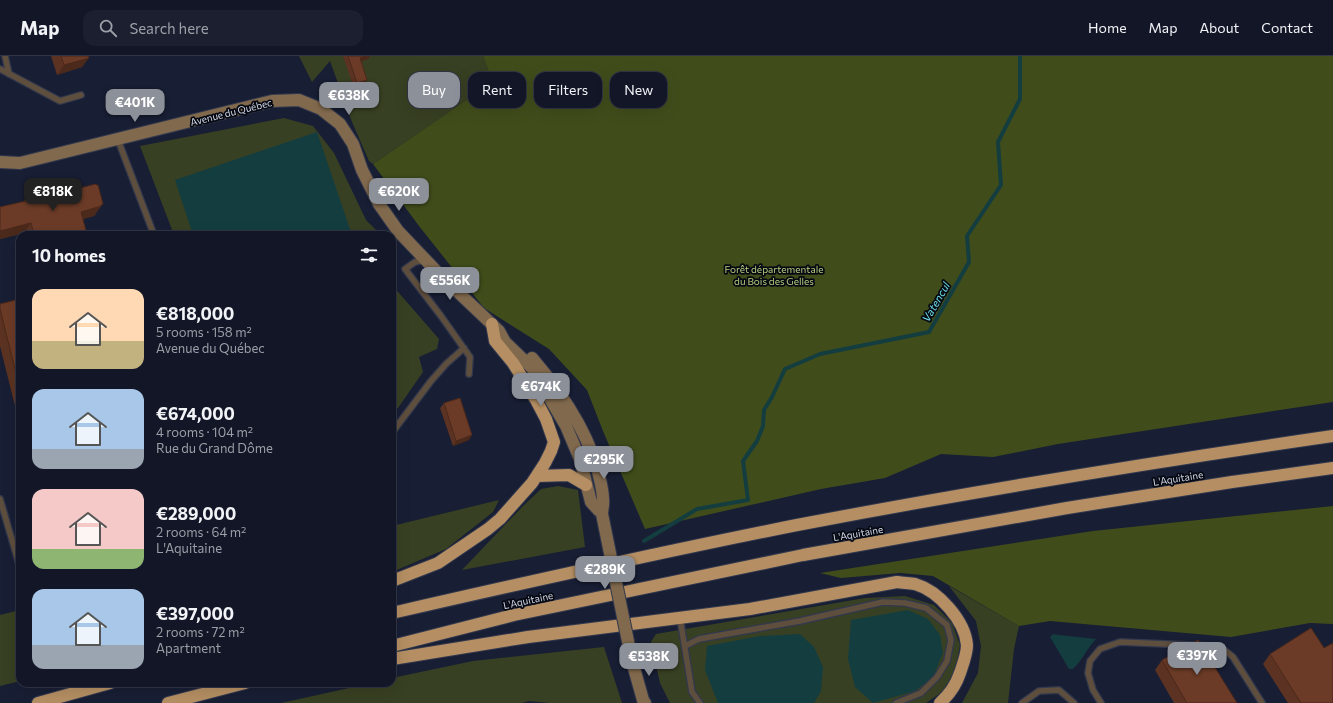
<!DOCTYPE html>
<html lang="en">
<head>
<meta charset="utf-8">
<style>
	:root { --surface:#121627; --page:#1b1f2f; --text:#f1f3f6; --muted:#9c9fa7; --line:#313544; --accent:#8c9099 }
	body { margin:0; font-family:Commissioner,sans-serif; background:var(--page); color:var(--text); height:100vh; display:flex; flex-direction:column; font-size:15px; white-space:nowrap }
	* { box-sizing:border-box; margin:0 }
	p { font-size:13px; color:var(--muted) }
	.icon { flex:none; width:22px; height:22px; fill:none; stroke:currentColor; stroke-width:2; stroke-linecap:round; stroke-linejoin:round }
	.map { position:relative; flex:1; overflow:hidden }
	.drawer { position:absolute; left:16px; top:175px; width:380px; height:456px; display:flex; flex-direction:column; background:var(--surface); border-radius:12px; box-shadow:0 4px 16px #0002,0 0 0 1px var(--line) }
	.drawer>* { flex:none }
	.top-card { position:absolute; left:408px; top:16px; width:380px; height:36px; display:flex; gap:8px }
	.price { position:absolute; translate:-50% -34px; padding:0 9px; border-radius:8px; background:var(--accent); color:#fff; font-size:13px; line-height:26px; filter:drop-shadow(0 1px 2px #0008) }
	.price::after { content:''; position:absolute; left:50%; top:24px; width:12px; height:9px; margin-left:-6px; background:inherit; clip-path:polygon(0 0,100% 0,50% 100%) }
	.price.current { background:#222; color:#fff }
	ul { padding:0; list-style:none }
	li { display:flex; align-items:center; gap:12px; height:100px; padding:0 16px }
	li span { display:grid; place-items:center; flex:none; width:112px; height:80px; border-radius:12px; color:#555 }
	li>.icon { margin-inline-start:auto }
	span .icon { width:48px; height:48px; fill:#fffc; stroke-width:1 }
	li b { font-size:17px }
	h2 { display:flex; justify-content:space-between; align-items:center; height:48px; padding:0 16px; font-size:17px }
	.tag { padding:0 14px; border-radius:12px; background:var(--surface); box-shadow:0 4px 16px #0002,0 0 0 1px var(--line); font-size:14px; line-height:36px }
	.tag.current { background:var(--accent); color:#fff }
	header { display:flex; align-items:center; gap:24px; box-sizing:border-box; height:56px; padding:0 20px; background:var(--surface); border-bottom:1px solid var(--line) }
	header strong { font-size:19px }
	nav { display:flex; gap:22px; margin-inline-start:auto; font-size:14px }
	.search { width:280px; height:36px; background:var(--page); display:flex; align-items:center; gap:10px; box-sizing:border-box; padding:0 14px; border-radius:12px; color:var(--muted); font-size:15px }
	.map>svg:first-child { display:block }
</style>
</head>
<body>
<header>
<strong>Map</strong>
<div class="search"><svg class="icon" aria-label="search" viewBox="0 0 24 24"><circle cx="10" cy="10" r="6"/><path d="M15 15l6 6"/></svg>Search here</div>
<nav><a>Home</a><a>Map</a><a>About</a><a>Contact</a></nav>
</header>
<div class="map">
<svg width="1333" height="647" viewBox="0 0 1333 647">
	<rect width="100%" height="100%" fill="#181e34"/>
	<path fill="#384023" d="M 299,0 L 483,0 L 491,22 L 475,38 L 373,108 L 369,105 L 352,66 L 330,5 L 312,26 Z
		M 284,62 L 313,70 L 334,97 L 366,164 L 381,179 L 174,179 L 140,90 Z
		M 392,229 L 439,283 L 437,293 L 419,301 L 423,316 L 398,352 L 392,353 Z
		M 558,430 L 578,434 L 585,491 L 462,514 L 522,451 L 541,433 Z
		M 499,444 L 493,456 L 446,493 L 392,516 L 392,470 Z
		M 949,530 L 1019,570 L 1014,593 L 1008,647 L 962,647 L 978,617 L 981,590 L 976,565 Z
		M 905,540 L 934,549 L 952,567 L 960,589 L 955,617 L 942,636 L 926,647 L 670,647 L 660,627 L 651,586 L 656,578 L 865,542 Z
		M 20,554 L 20,625 L 0,630 L 0,559 Z
		M 604,591 L 622,647 L 550,647 L 529,645 L 521,647 L 281,647 L 372,627 L 392,627 L 392,622 L 473,605 Z"/>
	<path fill="#404d1b" d="M 483,0 L 1333,0 L 1333,346 L 1058,388 L 993,401 L 941,398 L 885,422 L 821,433 L 645,473 L 603,375 L 587,334 L 549,293 L 484,252 L 419,170 L 373,108 L 475,38 L 491,22 Z
		M 1333,450 L 1333,568 L 1310,567 L 1231,581 L 1050,565 L 1019,570 L 933,520 L 900,517 L 841,522 L 820,517 L 1093,475 Z"/>
	<path fill="#143d40" d="M 317,76 L 352,179 L 193,179 L 175,124 Z
		M 908,554 L 928,563 L 940,579 L 943,597 L 933,621 L 915,635 L 873,647 L 855,631 L 848,603 L 851,564 Z
		M 800,578 L 814,591 L 823,611 L 821,635 L 814,647 L 718,647 L 705,614 L 707,590 L 760,580 Z
		M 1053,578 L 1059,579 L 1096,583 C 1087,592 1082,605 1073,613 L 1069,613 L 1050,581 Z"/>
	<g fill="none" stroke-linecap="round" stroke-linejoin="round">
		<path stroke="#143d40" stroke-width="4" d="M 644,485 L 697,453 L 748,444 L 743,405 L 757,385 L 763,370 L 764,354 L 772,341 L 785,313 L 820,298 L 929,276 L 969,206 L 967,180 L 1001,129 L 998,86 L 1020,43 L 1020,0"/>
		<defs>
			<path id="lane" d="M 5,0 L 9,18
				M 0,13 L 60,45 L 81,39
				M 118,84 L 154,179
				M 424,204 L 415,206 L 405,213 L 441,260 L 470,301 L 469,318
				M 392,376 L 394,374 L 431,325 L 446,308 L 464,292
				M 0,443 L 19,508
				M 392,450 L 392,454
				M 680,562 L 692,636 L 700,647
				M 685,590 L 699,583 L 800,565 L 883,546 L 905,547 L 926,552 L 947,569 L 951,584 L 947,605 L 937,621 L 921,637 L 896,647
				M 1022,647 L 1039,635 L 1059,634 L 1074,647
				M 1101,647 L 1093,634 L 1088,617 L 1090,605 L 1100,593 L 1120,586 L 1212,590 L 1223,593 L 1233,601 L 1262,647"/>
			<path id="secondary" d="M 0,106 L 20,107 L 272,45 L 299,44 L 321,53 L 340,68 L 353,88 L 362,114 L 379,148 L 398,175 L 440,219 L 499,275 L 505,286 L 532,312 L 566,370 L 580,403 L 591,446 L 602,458
				M 532,302 C 562,337 592,381 601,428 C 602,433 603,438 603,443 C 604,448 602,453 602,458
				M 632,605 L 643,644 L 645,647"/>
			<path id="highway" d="M 537,420 L 569,419 L 586,429
				M 392,525 L 438,507 L 488,473 L 500,463 L 532,427 L 545,407 L 551,395 L 554,386 L 546,363 L 536,344 L 513,307 L 495,285 L 492,268
				M 392,557 C 527,526 661,496 797,469 C 975,435 1154,406 1333,380
				M 392,590 L 514,559 L 803,499 L 1067,452 L 1232,426 L 1333,412
				M 392,603 L 528,581 L 750,553 L 897,526 C 903,527 909,527 915,528 C 939,535 965,565 967,589 C 967,598 963,608 960,617 C 956,629 950,638 940,647
				M 38,647 L 110,627
				M 168,647 L 245,627"/>
		</defs>
		<use href="#lane" stroke="#32384d" stroke-width="8"/>
		<use href="#secondary" stroke="#32384d" stroke-width="14"/>
		<use href="#highway" stroke="#32384d" stroke-width="14"/>
		<use href="#lane" stroke="#5e4e3d" stroke-width="5.5"/>
		<use href="#secondary" stroke="#81694d" stroke-width="12"/>
		<use href="#highway" stroke="#b58f63" stroke-width="12"/>
		<defs>
			<path id="secondary-bridge" d="M 602,458 L 632,605"/>
		</defs>
		<use href="#secondary-bridge" stroke="#32384d" stroke-width="14" stroke-linecap="butt"/>
		<use href="#secondary-bridge" stroke="#81694d" stroke-width="12"/>
	</g>
	<path fill="#5c3322" d="M 51,0 L 88,0 L 82,11 L 57,19 Z
		M 343,0 L 370,0 L 368,3 L 361,6 L 367,24 L 363,29 L 354,32 Z
		M 34,130 L 39,137 L 96,158 L 94,160 L 83,163 L 87,179 L 25,179 L 24,177 L 0,183 L 0,151 L 23,146 Z
		M 20,243 L 20,370 L 0,290 L 0,248 Z
		M 444,347 L 469,384 L 453,390 L 440,352 Z
		M 1324,592 L 1333,647 L 1288,647 L 1263,608 L 1270,598 Z
		M 1162,604 L 1237,647 L 1174,647 L 1155,614 Z"/>
	<path fill="#4b291b" d="M 366,0 L 370,0 L 368,3 L 357,7 L 360,2 Z
		M 89,2 L 82,11 L 57,19 L 64,9 Z
		M 367,24 L 363,29 L 354,32 L 357,27 Z
		M 103,148 L 94,160 L 74,165 L 81,156 Z
		M 31,167 L 24,177 L 0,183 L 0,175 Z
		M 472,379 L 469,384 L 453,390 L 456,385 Z"/>
	<path fill="#6b3b27" stroke="#4b291b" d="M 61,0 L 88,0 L 89,2 L 64,9 Z
		M 348,0 L 366,0 L 360,2 L 367,24 L 357,27 Z
		M 96,128 L 96,129 L 98,129 L 103,148 L 101,149 L 101,150 L 81,156 L 87,179 L 34,179 L 31,167 L 0,175 L 0,151 L 26,145 L 27,139 L 33,138 L 34,130 L 39,137 L 45,136 L 48,140 Z
		M 20,243 L 20,333 L 0,253 L 0,248 Z
		M 460,342 L 472,379 L 456,385 L 444,347 Z
		M 1311,572 L 1324,592 L 1333,587 L 1333,647 L 1301,647 L 1270,598 Z
		M 1198,584 L 1237,647 L 1187,647 L 1162,604 Z"/>
	<g text-anchor="middle" stroke-width="3.5" stroke-linejoin="round" paint-order="stroke">
		<g font-size="10" fill="#d3d8e8" stroke="#060912">
			<text transform="translate(231 56) rotate(-14)" y="4">Avenue du Québec</text>
			<text transform="translate(1178 422) rotate(-9)" y="4">L'Aquitaine</text>
			<text transform="translate(858 477) rotate(-10)" y="4">L'Aquitaine</text>
			<text transform="translate(528 544) rotate(-12)" y="4">L'Aquitaine</text>
		</g>
		<g font-size="10" fill="#b6cc7e" stroke="#060912">
			<text x="774" y="217">Forêt départementale<tspan x="774" dy="12">du Bois des Gelles</tspan></text>
		</g>
		<g font-size="11" font-style="italic" fill="#6bdfe7" stroke="#060912">
			<text transform="translate(936 246) rotate(-60)" y="4">Vatencul</text>
		</g>
	</g>
</svg>
<b class="price" style="left:349px;top:60px">€638K</b>
<b class="price" style="left:135px;top:67px">€401K</b>
<b class="price current" style="left:53px;top:156px">€818K</b>
<b class="price" style="left:399px;top:156px">€620K</b>
<b class="price" style="left:450px;top:245px">€556K</b>
<b class="price" style="left:541px;top:351px">€674K</b>
<b class="price" style="left:604px;top:424px">€295K</b>
<b class="price" style="left:605px;top:534px">€289K</b>
<b class="price" style="left:1197px;top:620px">€397K</b>
<b class="price" style="left:649px;top:621px">€538K</b>
<div class="top-card">
<a class="tag current">Buy</a>
<a class="tag">Rent</a>
<a class="tag">Filters</a>
<a class="tag">New</a>
</div>
<section class="drawer">
<h2>10 homes<svg class="icon" aria-label="filters" viewBox="0 0 24 24"><path d="M4 7h16M4 17h16"/><circle cx="9" cy="7" r="2"/><circle cx="15" cy="17" r="2"/></svg></h2>
<ul>
<li><span style="background:linear-gradient(#ffd9b3 65%,#c2b280 0)"><svg class="icon" aria-label="home" viewBox="0 0 24 24"><path d="M3 11l9-7 9 7M6 9v11h12V9"/></svg></span><div><b>€818,000</b><p>5 rooms · 158 m²</p><p>Avenue du Québec</p></div></li>
<li><span style="background:linear-gradient(#a9c7e8 75%,#9aa5b1 0)"><svg class="icon" aria-label="home" viewBox="0 0 24 24"><path d="M3 11l9-7 9 7M6 9v11h12V9"/></svg></span><div><b>€674,000</b><p>4 rooms · 104 m²</p><p>Rue du Grand Dôme</p></div></li>
<li><span style="background:linear-gradient(#f6c9c9 75%,#8fb573 0)"><svg class="icon" aria-label="home" viewBox="0 0 24 24"><path d="M3 11l9-7 9 7M6 9v11h12V9"/></svg></span><div><b>€289,000</b><p>2 rooms · 64 m²</p><p>L'Aquitaine</p></div></li>
<li><span style="background:linear-gradient(#a9c7e8 70%,#9aa5b1 0)"><svg class="icon" aria-label="home" viewBox="0 0 24 24"><path d="M3 11l9-7 9 7M6 9v11h12V9"/></svg></span><div><b>€397,000</b><p>2 rooms · 72 m²</p><p>Apartment</p></div></li>
</ul>
</section>
</div>
</body>
</html>
